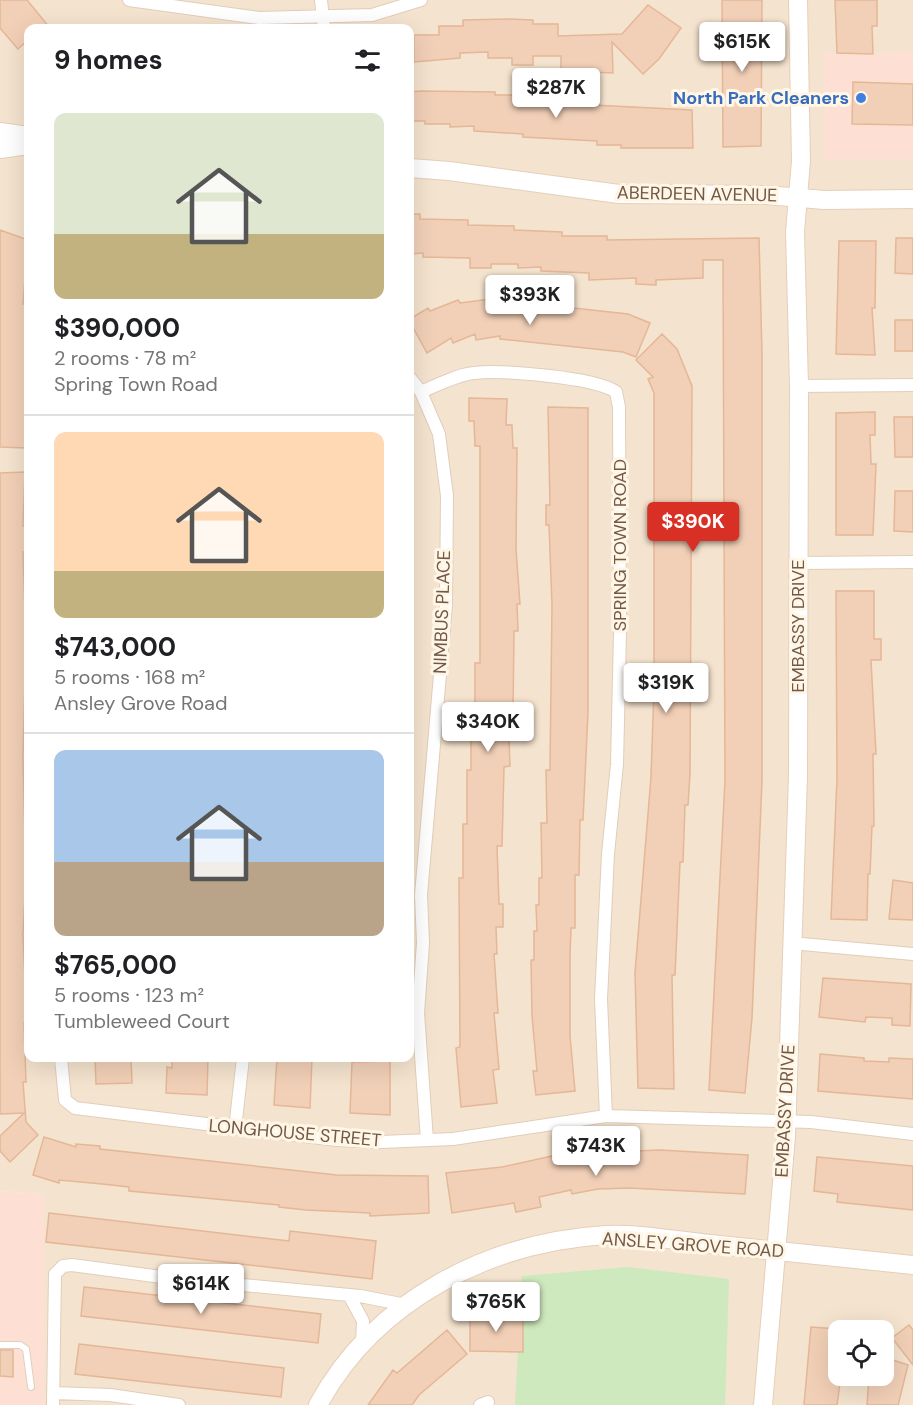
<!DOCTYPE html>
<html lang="en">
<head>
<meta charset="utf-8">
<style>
	:root { --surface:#fff; --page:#f2f2f2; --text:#202124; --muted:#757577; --line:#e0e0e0; --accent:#d93025 }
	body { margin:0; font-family:"DM Sans",sans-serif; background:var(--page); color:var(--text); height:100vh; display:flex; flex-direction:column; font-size:22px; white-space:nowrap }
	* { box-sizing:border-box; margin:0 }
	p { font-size:20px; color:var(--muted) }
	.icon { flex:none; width:33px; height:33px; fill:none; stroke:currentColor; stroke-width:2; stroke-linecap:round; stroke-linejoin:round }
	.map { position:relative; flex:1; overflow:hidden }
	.drawer { position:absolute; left:24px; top:24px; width:390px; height:1038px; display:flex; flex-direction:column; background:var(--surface); border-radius:12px; box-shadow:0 6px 24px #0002 }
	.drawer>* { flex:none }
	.tools { position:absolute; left:828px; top:1320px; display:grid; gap:12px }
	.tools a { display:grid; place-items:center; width:66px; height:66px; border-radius:12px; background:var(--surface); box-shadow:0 6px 24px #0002; font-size:30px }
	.price { position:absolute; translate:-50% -51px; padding:0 14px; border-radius:6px; background:#fff; color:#222; font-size:20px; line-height:39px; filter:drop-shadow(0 2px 3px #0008) }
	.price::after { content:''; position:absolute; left:50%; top:36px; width:18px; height:14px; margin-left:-9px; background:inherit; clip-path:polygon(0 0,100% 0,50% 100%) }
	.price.current { background:var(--accent); color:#fff }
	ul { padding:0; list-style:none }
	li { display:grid; align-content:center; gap:12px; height:318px; padding:0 30px }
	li+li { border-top:2px solid var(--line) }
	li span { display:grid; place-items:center; height:186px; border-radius:12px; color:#555 }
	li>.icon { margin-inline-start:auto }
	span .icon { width:108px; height:108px; fill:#fffc; stroke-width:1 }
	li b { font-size:26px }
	h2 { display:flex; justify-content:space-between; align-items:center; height:72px; padding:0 30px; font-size:26px }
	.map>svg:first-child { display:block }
</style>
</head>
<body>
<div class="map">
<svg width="913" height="1405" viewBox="0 0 913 1405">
	<rect width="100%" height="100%" fill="#fcf2df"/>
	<path fill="#f4e3ce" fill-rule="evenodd" d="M 0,0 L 913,0 L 913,1405 L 44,1405 L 44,1194 L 0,1191 ZM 28,28 L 410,28 L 410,1058 L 28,1058 ZM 838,1330 L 884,1330 L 884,1376 L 838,1376 Z"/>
	<path fill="#fde0d3" d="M 913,52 L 913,159 L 824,159 L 823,53 Z
		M 0,1191 L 44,1194 L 44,1405 L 0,1405 Z"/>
	<path fill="#cfe9be" d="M 628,1267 L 729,1279 L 725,1405 L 515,1405 L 522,1276 Z"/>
	<path fill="#f2d0b7" stroke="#e4b797" stroke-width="1.5" d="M 0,0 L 27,0 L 50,28 L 28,28 L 28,40 L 18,49 L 0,28 Z
		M 722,0 L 762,0 L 761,146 L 723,147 Z
		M 835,0 L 877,0 L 877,26 L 872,26 L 873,54 L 837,53 Z
		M 648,5 L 681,28 L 659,59 L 643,74 L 612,42 L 613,73 L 561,71 L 561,56 L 533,56 L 533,65 L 512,65 L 512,58 L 488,58 L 488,52 L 460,53 L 460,58 L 414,62 L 414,35 L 439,35 L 439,26 L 463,26 L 463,20 L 509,19 L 533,20 L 533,24 L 558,24 L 558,36 L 622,34 Z
		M 853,82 L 913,84 L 913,125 L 852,124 Z
		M 421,91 L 495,92 L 495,95 L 520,95 L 520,99 L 544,98 L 544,104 L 593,103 L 593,105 L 692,110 L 693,148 L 621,148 L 621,145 L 597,145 L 597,141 L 523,137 L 523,134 L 474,131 L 474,126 L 450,127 L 450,124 L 425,124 L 425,121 L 410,121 L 410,92 Z
		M 410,214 L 420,214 L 420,219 L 468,220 L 468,225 L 514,226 L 514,230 L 562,232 L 562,236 L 607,236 L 607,240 L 759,238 L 762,354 L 762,781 L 752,1018 L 745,1093 L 709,1090 L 725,781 L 723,260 L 703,260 L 703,278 L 656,280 L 656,285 L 636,284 L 636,278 L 589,280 L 589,273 L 541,271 L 541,267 L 518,268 L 518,264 L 491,264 L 491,268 L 470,268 L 470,258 L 423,257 L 423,253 L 410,254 Z
		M 0,230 L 28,240 L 23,304 L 25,304 L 26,332 L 26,448 L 0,447 Z
		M 896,238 L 913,238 L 913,274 L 895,273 Z
		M 839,241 L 876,241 L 875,308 L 872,308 L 875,355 L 836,354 Z
		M 491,299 L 628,314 L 650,323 L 636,357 L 623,352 L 500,339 L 500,336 L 476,340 L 475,334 L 453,343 L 451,338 L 427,353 L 410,322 L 410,319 L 428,308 L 430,311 L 458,300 L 460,303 Z
		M 895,320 L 913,320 L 913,351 L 895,351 Z
		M 662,334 L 677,349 L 692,386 L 690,774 L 688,805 L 685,805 L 683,862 L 680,862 L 675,975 L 672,975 L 674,1089 L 638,1088 L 635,973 L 651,777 L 654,688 L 654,393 L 648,379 L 653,377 L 636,360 Z
		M 469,398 L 507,399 L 506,425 L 512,425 L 513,448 L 517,448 L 516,549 L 520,604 L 517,604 L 518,631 L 514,631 L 513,712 L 508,712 L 510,766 L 504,767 L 502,846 L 497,846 L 499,904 L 503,904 L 503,927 L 496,927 L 497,954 L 494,954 L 498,1013 L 494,1013 L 499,1069 L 493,1070 L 497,1103 L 461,1107 L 456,1048 L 460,1047 L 459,878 L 463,878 L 463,824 L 467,824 L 467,770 L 471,770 L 471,717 L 475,717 L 475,663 L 480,663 L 480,446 L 475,446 L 474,421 L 469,421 Z
		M 548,407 L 588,408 L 588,712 L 583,820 L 580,820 L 579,875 L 575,875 L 575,928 L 571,928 L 570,955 L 570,1036 L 575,1091 L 536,1095 L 533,1071 L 537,1071 L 532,1016 L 531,960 L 534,960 L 534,931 L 537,931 L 536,905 L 539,905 L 539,878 L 542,878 L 541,823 L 547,823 L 546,770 L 550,770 L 552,605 L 549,525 L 546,525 L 546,505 L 550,505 Z
		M 875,412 L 875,435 L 870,435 L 871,464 L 876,464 L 873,535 L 836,535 L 836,413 Z
		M 894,417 L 913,417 L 913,457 L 895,457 Z
		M 25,472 L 23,526 L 25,526 L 26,552 L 23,552 L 26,640 L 23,758 L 26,875 L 23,935 L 27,1022 L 24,1023 L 26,1082 L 23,1082 L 26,1122 L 38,1135 L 10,1162 L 0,1151 L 0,1136 L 24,1113 L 0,1114 L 0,473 Z
		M 895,491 L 913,491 L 913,532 L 894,531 Z
		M 836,591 L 874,591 L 874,639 L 881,639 L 881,660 L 871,660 L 876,754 L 873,754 L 874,826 L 872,826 L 870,874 L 868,874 L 867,920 L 831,919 L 837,778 Z
		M 893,880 L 913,883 L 913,920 L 889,919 Z
		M 823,978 L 911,984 L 910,1026 L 892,1025 L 892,1018 L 866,1017 L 865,1022 L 819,1017 Z
		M 820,1054 L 864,1058 L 864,1061 L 889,1062 L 889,1058 L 913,1059 L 913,1099 L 818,1091 Z
		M 95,1058 L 131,1058 L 132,1083 L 96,1084 Z
		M 172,1058 L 208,1058 L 207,1095 L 166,1093 L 167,1067 L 172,1068 Z
		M 277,1058 L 312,1058 L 310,1108 L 274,1105 Z
		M 390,1061 L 390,1115 L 350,1113 L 352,1062 Z
		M 44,1137 L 76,1147 L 76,1144 L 100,1146 L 100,1149 L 337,1175 L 428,1176 L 429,1213 L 370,1216 L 370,1213 L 306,1210 L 279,1207 L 279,1205 L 129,1191 L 129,1187 L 102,1184 L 59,1180 L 59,1183 L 33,1175 Z
		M 660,1150 L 748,1155 L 745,1194 L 629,1188 L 598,1189 L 572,1194 L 571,1190 L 539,1197 L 541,1207 L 516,1212 L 514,1203 L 452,1213 L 446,1173 L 502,1167 L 561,1154 Z
		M 817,1157 L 913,1166 L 913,1210 L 837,1202 L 838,1194 L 814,1191 Z
		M 49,1213 L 289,1241 L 290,1231 L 376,1241 L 372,1279 L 46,1242 Z
		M 84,1287 L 321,1314 L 318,1343 L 81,1316 Z
		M 470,1313 L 523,1314 L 523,1352 L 470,1351 Z
		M 909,1325 L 913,1330 L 913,1365 L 892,1338 Z
		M 811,1327 L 838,1329 L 837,1376 L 841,1376 L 837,1405 L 804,1405 Z
		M 447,1330 L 467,1354 L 419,1395 L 412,1405 L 368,1405 L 393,1370 L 397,1373 Z
		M 79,1344 L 284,1368 L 281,1397 L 75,1374 Z
		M 0,1350 L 13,1350 L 13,1377 L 0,1376 Z
		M 884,1357 L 908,1365 L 898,1405 L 867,1405 L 869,1376 L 884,1376 Z"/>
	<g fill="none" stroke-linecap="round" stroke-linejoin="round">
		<defs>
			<path id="lane" d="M 0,1345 L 20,1345 L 26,1349 L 31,1387"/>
			<path id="street" d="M 129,0 L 259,18 L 372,15 L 421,0
				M 321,0 L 324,28
				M 410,378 L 421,392 L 439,434 L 447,496 L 446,605 L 421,895 L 423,943 L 418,1013 L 427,1140
				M 799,386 L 913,385
				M 421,392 C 437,385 456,375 474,373 C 501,370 595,377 616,392 L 619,407 L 620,633 L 617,764 L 608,854 L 601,999 L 606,1116
				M 798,563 L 913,562
				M 791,943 L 913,954
				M 61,1058 L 65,1100 L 75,1108 L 337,1140 L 381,1142 L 453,1139 L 606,1116 L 811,1122 L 913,1134
				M 235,1129 L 243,1058
				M 350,1297 L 363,1321 L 362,1343
				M 53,1393 L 110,1395 L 179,1405
				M 53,1405 L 55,1274 L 63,1266 L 72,1265 L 169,1278 L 360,1296 L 406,1305
				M 480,1405 L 488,1402"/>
			<path id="secondary" d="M 0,132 L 28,136
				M 0,149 L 28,145
				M 410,168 L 449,171 L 619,194 L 767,195 L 824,200 L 913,199
				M 318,1405 C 375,1300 489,1242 606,1235 C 638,1233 678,1241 710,1244 C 778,1251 845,1258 913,1265
				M 763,1405 L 786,1136 L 798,776 L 799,386 L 795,232 L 801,161 L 798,0"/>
		</defs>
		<use href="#lane" stroke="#e0cebc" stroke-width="8"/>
		<use href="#street" stroke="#e0cebc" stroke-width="14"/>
		<use href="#secondary" stroke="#e5cfba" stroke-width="20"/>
		<use href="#lane" stroke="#fff" stroke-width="6"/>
		<use href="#street" stroke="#fff" stroke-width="12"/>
		<use href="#secondary" stroke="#fff" stroke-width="18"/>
	</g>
	<circle fill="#3f7fe0" stroke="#fff6e6" stroke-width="2" cx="861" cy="98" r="6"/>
	<g text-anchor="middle" stroke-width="6" stroke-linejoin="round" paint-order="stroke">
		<g font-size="18" font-weight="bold" fill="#366cbe" stroke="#fff6e6" text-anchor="end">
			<text x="849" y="104">North Park Cleaners</text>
		</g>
		<g font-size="18" fill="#725847" stroke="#fff6e6">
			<text transform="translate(697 194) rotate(1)" y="6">ABERDEEN AVENUE</text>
			<text transform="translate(620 545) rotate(-90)" y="6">SPRING TOWN ROAD</text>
			<text transform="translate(442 612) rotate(-88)" y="6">NIMBUS PLACE</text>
			<text transform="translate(798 626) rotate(-90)" y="6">EMBASSY DRIVE</text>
			<text transform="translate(785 1111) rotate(-87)" y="6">EMBASSY DRIVE</text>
			<text transform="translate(295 1133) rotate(5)" y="6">LONGHOUSE STREET</text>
			<text transform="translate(693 1245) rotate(4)" y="6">ANSLEY GROVE ROAD</text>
		</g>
	</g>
</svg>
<div class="tools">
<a><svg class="icon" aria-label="locate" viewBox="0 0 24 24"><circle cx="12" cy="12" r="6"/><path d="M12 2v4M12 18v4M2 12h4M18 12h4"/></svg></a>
</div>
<b class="price" style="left:742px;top:73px">$615K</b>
<b class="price" style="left:556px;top:119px">$287K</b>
<b class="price" style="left:530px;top:326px">$393K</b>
<b class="price current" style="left:693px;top:553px">$390K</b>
<b class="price" style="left:666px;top:714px">$319K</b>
<b class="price" style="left:488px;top:753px">$340K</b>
<b class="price" style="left:596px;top:1177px">$743K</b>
<b class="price" style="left:201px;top:1315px">$614K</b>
<b class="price" style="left:496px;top:1333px">$765K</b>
<section class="drawer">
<h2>9 homes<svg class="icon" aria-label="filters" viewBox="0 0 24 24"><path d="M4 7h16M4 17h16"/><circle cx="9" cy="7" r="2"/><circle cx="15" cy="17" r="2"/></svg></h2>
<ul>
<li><span style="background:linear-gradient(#dfe7d0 65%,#c2b280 0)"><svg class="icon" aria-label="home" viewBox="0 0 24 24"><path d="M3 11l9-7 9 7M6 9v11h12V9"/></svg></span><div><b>$390,000</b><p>2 rooms · 78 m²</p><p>Spring Town Road</p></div></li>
<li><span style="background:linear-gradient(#ffd9b3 75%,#c2b280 0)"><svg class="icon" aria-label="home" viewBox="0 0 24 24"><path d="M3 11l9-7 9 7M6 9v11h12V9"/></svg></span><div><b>$743,000</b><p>5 rooms · 168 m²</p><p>Ansley Grove Road</p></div></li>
<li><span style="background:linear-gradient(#a9c7e8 60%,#b9a48a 0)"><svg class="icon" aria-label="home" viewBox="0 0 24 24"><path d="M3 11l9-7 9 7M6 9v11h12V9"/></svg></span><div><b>$765,000</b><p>5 rooms · 123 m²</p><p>Tumbleweed Court</p></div></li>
</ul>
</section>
</div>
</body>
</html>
